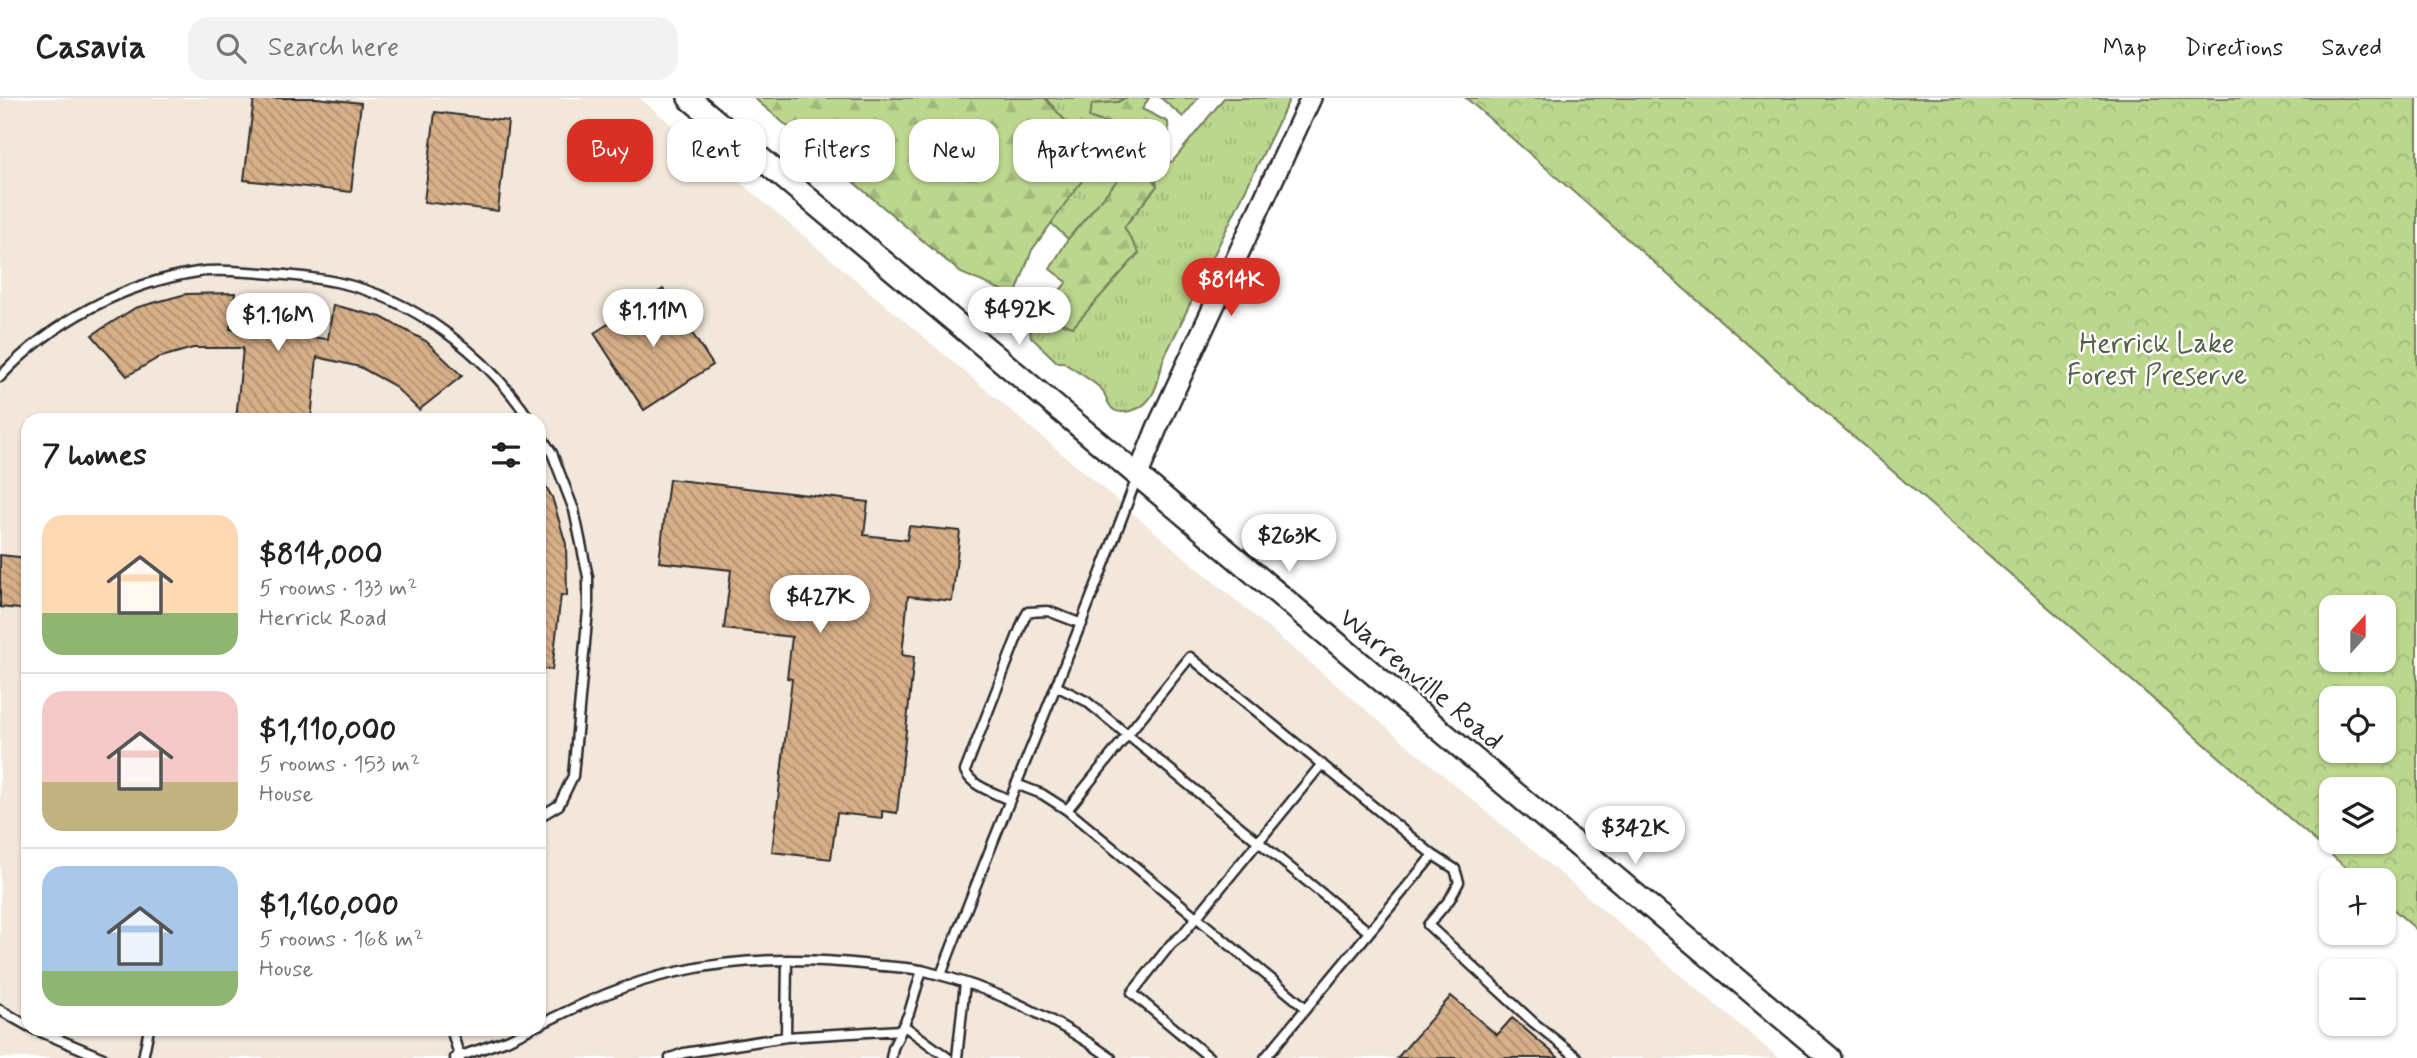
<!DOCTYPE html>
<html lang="en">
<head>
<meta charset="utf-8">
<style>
	:root { --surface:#fff; --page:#f2f2f2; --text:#222; --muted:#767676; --line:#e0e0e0; --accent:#d93025 }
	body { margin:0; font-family:Mynerve,sans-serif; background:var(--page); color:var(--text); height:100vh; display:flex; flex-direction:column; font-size:26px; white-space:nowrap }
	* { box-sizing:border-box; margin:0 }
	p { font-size:23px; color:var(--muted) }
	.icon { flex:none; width:38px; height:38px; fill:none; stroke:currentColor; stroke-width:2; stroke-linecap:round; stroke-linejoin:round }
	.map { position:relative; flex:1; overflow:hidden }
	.side { position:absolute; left:21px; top:315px; width:525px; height:623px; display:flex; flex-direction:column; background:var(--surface); border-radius:21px; box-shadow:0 2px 5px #0004 }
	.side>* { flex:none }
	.top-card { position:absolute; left:567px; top:21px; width:665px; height:63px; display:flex; gap:14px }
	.needle { width:46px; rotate:21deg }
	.tools { position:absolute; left:2319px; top:497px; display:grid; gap:14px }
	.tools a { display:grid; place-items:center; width:77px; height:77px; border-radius:14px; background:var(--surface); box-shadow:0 2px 5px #0004; font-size:35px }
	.price { position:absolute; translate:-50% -60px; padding:0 16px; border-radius:24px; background:#fff; color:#222; font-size:23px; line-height:46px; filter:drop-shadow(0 2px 4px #0008) }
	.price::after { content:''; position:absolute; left:50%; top:42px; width:21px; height:16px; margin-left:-10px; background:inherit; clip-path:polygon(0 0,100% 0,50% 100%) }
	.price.selected { background:var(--accent); color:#fff }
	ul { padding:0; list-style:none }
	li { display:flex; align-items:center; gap:21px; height:175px; padding:0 21px }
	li+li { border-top:2px solid var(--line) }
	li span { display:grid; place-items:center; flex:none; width:196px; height:140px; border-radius:21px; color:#555 }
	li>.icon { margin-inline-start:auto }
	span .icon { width:84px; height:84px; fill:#fffc; stroke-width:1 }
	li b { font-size:30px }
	h2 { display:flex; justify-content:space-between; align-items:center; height:84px; padding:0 21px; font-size:30px }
	.tag { padding:0 24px; border-radius:21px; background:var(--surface); box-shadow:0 2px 5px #0004; font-size:24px; line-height:63px }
	.tag.selected { background:var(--accent); color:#fff }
	header { display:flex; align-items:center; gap:42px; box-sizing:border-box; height:98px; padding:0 35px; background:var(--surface); border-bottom:2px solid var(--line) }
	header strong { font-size:33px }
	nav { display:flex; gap:38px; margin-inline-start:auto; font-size:24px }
	.search { width:490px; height:63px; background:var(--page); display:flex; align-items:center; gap:18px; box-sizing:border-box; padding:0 24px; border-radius:21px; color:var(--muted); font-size:26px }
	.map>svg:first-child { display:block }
</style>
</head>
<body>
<header>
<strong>Casavia</strong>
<div class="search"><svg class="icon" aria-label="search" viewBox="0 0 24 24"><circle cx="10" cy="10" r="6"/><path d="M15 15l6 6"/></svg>Search here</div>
<nav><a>Map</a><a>Directions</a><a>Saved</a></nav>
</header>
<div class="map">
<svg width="2417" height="960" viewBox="0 0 2417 960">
	<defs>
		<pattern id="grass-tufts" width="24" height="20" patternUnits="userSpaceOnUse" patternTransform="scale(1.75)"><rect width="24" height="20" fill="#bbd68d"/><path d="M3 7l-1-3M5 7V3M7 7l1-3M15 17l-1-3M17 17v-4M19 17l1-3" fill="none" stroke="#a1b87a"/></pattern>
		<pattern id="forest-firs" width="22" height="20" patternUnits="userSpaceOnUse" patternTransform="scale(1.75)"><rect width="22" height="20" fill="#bbd68d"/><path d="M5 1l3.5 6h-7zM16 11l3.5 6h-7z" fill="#a1b87a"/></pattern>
		<pattern id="park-crowns" width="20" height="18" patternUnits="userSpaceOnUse" patternTransform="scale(1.75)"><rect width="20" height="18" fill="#bbd68d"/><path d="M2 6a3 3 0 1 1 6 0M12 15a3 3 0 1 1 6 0" fill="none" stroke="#a1b87a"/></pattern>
		<pattern id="building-back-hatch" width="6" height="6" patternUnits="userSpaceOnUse" patternTransform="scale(1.75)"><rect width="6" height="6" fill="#d7af88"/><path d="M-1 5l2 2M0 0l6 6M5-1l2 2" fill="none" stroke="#af8f6f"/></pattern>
	</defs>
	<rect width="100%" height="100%" fill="#fff"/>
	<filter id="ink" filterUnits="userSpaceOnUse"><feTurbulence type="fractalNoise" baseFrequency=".0143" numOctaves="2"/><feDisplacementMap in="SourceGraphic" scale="14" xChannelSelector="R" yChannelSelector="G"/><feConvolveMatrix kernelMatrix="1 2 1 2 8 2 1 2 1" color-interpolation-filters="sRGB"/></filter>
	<g filter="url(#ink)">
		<path fill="#f3e7db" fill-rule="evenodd" d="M 0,0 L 640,0 L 1779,960 L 0,960 ZM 28,322 L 539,322 L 539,931 L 28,931 Z"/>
		<path fill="url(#grass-tufts)" stroke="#73805c" stroke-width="2" d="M 1045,0 L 1125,0 L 1118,4 L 1092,6 L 1103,26 L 1127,26 L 1139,29 L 1143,46 L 1161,52 L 1145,71 L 1137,60 L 1068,141 L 1051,125 L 1110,44 L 1067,25 Z
			M 1224,0 L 1290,0 L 1163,262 C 1159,283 1154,308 1130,313 C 1125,314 1118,315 1114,312 C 1107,307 1107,299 1103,293 C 1095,283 1073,272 1063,264 L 1057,264 L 1031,239 L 1029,227 L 1036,217 L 1073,229 L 1124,129 L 1157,88 L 1153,71 L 1173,63 Z"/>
		<path fill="url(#forest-firs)" stroke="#73805c" stroke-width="2" d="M 754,0 L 1045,0 L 1067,25 L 1110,44 L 1032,152 L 1015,198 L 961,175 Z
			M 1125,0 L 1149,0 L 1142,11 L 1168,24 L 1169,40 L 1161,52 L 1143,46 L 1139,29 C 1121,25 1105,27 1089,19 L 1092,6 L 1118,4 Z
			M 1161,0 L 1198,0 L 1183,19 Z
			M 1137,59 L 1157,88 L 1124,129 L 1139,155 L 1073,229 L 1039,217 L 1067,184 L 1050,171 L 1068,141 Z"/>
		<path fill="url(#park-crowns)" stroke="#73805c" stroke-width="2" fill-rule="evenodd" d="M 1466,0 L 2417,0 L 2417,832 L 2384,803 L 2384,782 L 2360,782 ZM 2331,509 L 2384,509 L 2384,562 L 2331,562 ZM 2331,600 L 2384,600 L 2384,653 L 2331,653 ZM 2331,691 L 2384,691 L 2384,744 L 2331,744 Z"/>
		<path fill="url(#building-back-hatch)" stroke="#2b2b2b" stroke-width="2" d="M 254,0 L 317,0 L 361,5 L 351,94 L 244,82 Z
			M 435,14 L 508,23 L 498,113 L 424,104 Z
			M 663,191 L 713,267 L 644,312 L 594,235 Z
			M 235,195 L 230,231 L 328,241 L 333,207 L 381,219 L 426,243 L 462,278 L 419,312 L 393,287 L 360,269 L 317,259 L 311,322 L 236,322 L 243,250 L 193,250 L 158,260 L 127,278 L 92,237 L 135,210 L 186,196 Z
			M 539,377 L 552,399 L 566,446 L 567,498 L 561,497 L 552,572 L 539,570 Z
			M 669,381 L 868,404 L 864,437 L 907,442 L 909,428 L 960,433 L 952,503 L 908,498 L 902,557 L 914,559 L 897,715 L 882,713 L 882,720 L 837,715 L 831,761 L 772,754 L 792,581 L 787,580 L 792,539 L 724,531 L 731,472 L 659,464 Z
			M 0,457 L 28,460 L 28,512 L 0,509 Z
			M 1451,898 L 1497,937 L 1512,920 L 1559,960 L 1397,960 Z"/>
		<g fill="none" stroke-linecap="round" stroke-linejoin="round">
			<defs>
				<path id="service" d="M 0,279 C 51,224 124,185 198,174 C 219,171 242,174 262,175 C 287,177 312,179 336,184 C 414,200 487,257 530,322
					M 539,335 L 552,355 L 574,412 L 588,479 L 588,512 L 573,678 L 559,707 L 539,719
					M 1056,588 L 1086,603 L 1369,834
					M 1016,686 L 1042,696 L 1067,712 L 1306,910
					M 1009,702 C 994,694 972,689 965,673 L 1024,521 L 1028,514 L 1048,513 L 1082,526
					M 1067,712 L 1190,559 L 1433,757 L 1265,960
					M 1433,757 L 1455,771 L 1459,784 L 1450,801 L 1428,827 L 1533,924 L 1578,960
					M 941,877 C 1004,710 1076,547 1137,379
					M 0,912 L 28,928
					M 539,927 C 583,905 629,884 677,874 C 742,859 807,860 872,867 C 890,869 908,869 925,873 C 991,889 1057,921 1111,960
					M 903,927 L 948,960
					M 34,931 L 103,960
					M 451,931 L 460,960
					M 786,939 L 787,862
					M 143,960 L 149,931
					M 455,960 L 507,942 L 530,931
					M 670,960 L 684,955 L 786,939 L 901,932
					M 891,960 L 893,950 L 909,915 L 922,872
					M 957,960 L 965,885
					M 1210,960 L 1132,895 L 1171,846 L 1182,837 L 1322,666"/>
				<path id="tertiary" d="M 1138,377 L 1157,330 L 1311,0"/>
				<path id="secondary" d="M 689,0 L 1830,960"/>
			</defs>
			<use href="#service" stroke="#2b2b2b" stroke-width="13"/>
			<use href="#tertiary" stroke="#2b2b2b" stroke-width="24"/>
			<use href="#secondary" stroke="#2b2b2b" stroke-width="26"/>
			<use href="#service" stroke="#fff" stroke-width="8"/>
			<use href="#tertiary" stroke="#fff" stroke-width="19"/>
			<use href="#secondary" stroke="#fff" stroke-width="21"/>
		</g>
	</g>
	<g text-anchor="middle" stroke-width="5" stroke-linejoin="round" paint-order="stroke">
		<g font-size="28" fill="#565e48" stroke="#fff">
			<text x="2157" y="254">Herrick Lake<tspan x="2157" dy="32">Forest Preserve</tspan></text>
		</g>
		<g font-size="28" fill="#2b2b2b" stroke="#fff">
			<text transform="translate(1422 580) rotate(40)" y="10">Warrenville Road</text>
		</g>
	</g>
</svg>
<div class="tools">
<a><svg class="needle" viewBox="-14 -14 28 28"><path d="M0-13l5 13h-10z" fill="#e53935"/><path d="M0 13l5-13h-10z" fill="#767676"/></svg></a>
<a><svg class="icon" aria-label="locate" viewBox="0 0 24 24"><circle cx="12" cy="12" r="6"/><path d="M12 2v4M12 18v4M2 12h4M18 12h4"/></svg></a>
<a><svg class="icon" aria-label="layers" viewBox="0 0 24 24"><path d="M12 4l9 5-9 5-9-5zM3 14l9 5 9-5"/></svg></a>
<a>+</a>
<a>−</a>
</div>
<b class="price selected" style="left:1231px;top:220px">$814K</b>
<b class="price" style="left:1019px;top:249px">$492K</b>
<b class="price" style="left:653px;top:251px">$1.11M</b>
<b class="price" style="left:278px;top:255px">$1.16M</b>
<b class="price" style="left:1289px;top:476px">$263K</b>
<b class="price" style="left:820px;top:537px">$427K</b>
<b class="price" style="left:1635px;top:768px">$342K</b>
<div class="top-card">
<a class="tag selected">Buy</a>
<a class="tag">Rent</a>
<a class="tag">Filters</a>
<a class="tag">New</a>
<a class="tag">Apartment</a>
</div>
<section class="side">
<h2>7 homes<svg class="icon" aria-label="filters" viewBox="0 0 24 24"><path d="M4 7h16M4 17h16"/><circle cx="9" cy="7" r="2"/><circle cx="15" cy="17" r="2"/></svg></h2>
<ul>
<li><span style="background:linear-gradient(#ffd9b3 70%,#8fb573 0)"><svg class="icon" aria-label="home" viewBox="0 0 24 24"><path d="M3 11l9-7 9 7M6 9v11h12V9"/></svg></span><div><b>$814,000</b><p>5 rooms · 133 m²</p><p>Herrick Road</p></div></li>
<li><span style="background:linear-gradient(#f6c9c9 65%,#c2b280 0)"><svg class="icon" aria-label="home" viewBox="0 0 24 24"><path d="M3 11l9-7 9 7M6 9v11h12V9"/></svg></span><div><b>$1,110,000</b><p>5 rooms · 153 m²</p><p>House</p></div></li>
<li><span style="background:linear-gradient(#a9c7e8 75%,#8fb573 0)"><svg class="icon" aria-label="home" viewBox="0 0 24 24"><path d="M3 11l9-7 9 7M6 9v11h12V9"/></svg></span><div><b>$1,160,000</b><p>5 rooms · 168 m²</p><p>House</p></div></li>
</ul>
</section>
</div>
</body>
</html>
